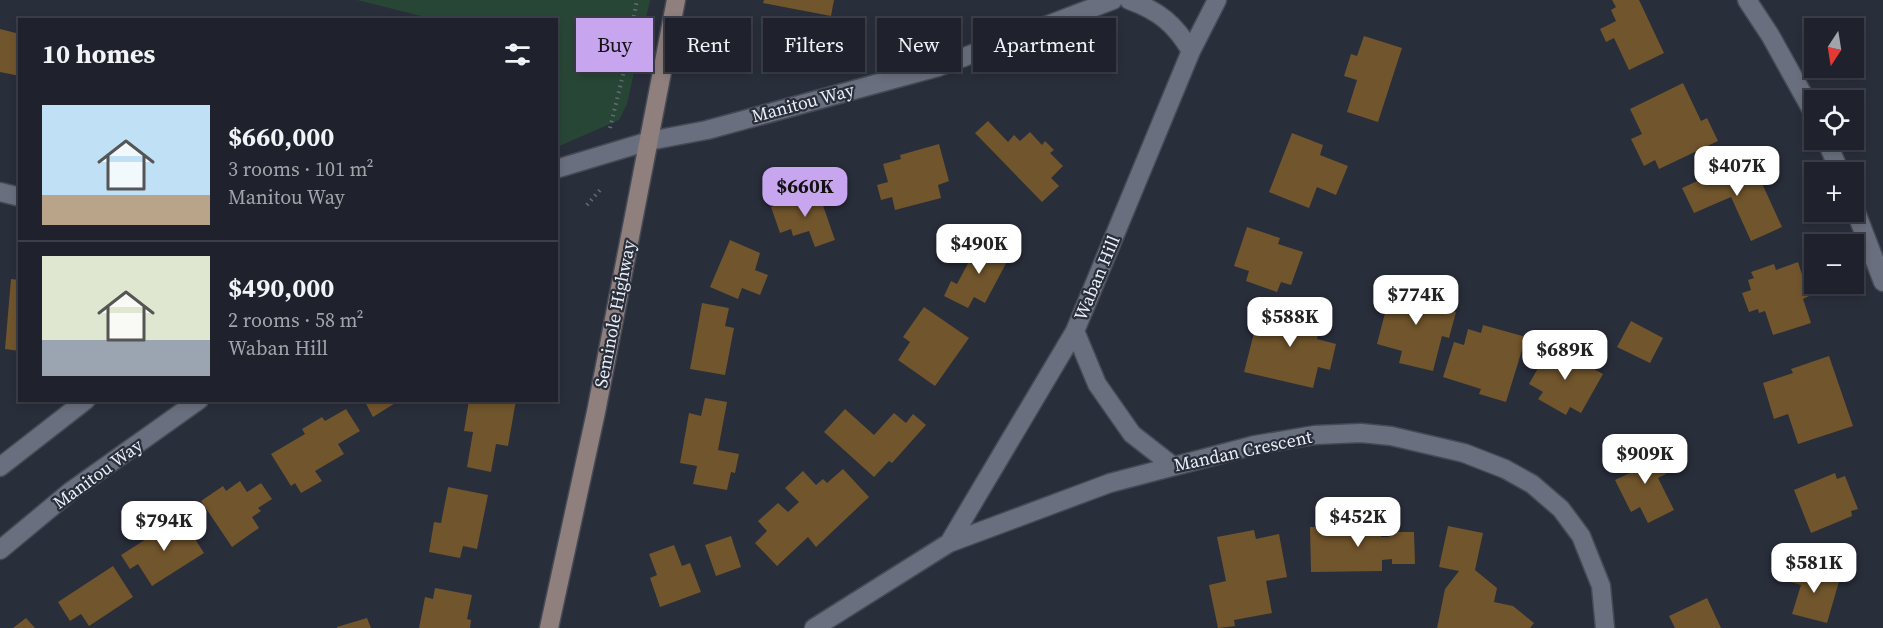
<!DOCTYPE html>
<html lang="en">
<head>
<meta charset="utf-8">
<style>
	:root { --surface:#1f222c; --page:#2c2f38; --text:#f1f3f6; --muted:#a1a4a9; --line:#3c3f48; --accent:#c8a5ef }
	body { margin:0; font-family:"Source Serif 4",serif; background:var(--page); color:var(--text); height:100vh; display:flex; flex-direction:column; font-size:22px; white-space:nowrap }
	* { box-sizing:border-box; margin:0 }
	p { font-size:20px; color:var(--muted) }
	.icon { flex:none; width:33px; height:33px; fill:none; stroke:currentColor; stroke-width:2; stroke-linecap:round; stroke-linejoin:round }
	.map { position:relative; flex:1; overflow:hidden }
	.side { position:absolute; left:18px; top:18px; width:540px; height:384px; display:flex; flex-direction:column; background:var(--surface); border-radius:0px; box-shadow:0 3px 9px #0003,0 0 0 2px var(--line) }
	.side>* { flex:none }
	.guide { position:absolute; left:576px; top:18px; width:570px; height:54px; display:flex; gap:12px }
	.needle { width:39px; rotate:192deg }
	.buttons { position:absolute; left:1804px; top:18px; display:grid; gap:12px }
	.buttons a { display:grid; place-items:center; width:60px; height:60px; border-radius:0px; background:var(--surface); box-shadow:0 3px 9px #0003,0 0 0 2px var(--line); font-size:30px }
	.price { position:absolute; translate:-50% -51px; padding:0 14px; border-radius:12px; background:#fff; color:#222; font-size:20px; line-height:39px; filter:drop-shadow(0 2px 3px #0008) }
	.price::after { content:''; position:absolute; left:50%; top:36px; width:18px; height:14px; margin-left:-9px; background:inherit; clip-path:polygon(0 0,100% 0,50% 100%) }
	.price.active { background:var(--accent); color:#111 }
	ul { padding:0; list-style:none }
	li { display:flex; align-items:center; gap:18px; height:150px; padding:0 24px }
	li+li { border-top:2px solid var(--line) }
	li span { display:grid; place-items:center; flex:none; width:168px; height:120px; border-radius:0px; color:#555 }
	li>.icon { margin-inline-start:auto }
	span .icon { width:72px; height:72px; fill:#fffc; stroke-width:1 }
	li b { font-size:26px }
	h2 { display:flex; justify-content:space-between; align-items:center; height:72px; padding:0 24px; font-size:26px }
	.chip { padding:0 21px; border-radius:0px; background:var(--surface); box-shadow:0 3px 9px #0003,0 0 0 2px var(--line); font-size:21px; line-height:54px }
	.chip.active { background:var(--accent); color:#111 }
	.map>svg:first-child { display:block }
</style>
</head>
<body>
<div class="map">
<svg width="1883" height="628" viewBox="0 0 1883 628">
	<rect width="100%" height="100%" fill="#292e3b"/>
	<path fill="#284636" d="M 357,0 L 650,0 L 627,104 L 619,120 L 557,147 L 556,20 L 433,19 Z"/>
	<path fill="#71552c" d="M 764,0 L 834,0 L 831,16 L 763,3 Z
		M 1612,0 L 1639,0 L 1664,53 L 1629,70 L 1614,38 L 1606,42 L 1600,29 L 1616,21 L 1611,10 L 1616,7 Z
		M 0,29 L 20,34 L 20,76 L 0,72 Z
		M 1364,36 L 1402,48 L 1378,122 L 1347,112 L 1357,80 L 1344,76 L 1351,54 L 1357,56 Z
		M 1683,83 L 1701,121 L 1707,118 L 1718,141 L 1659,169 L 1655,160 L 1644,166 L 1631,139 L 1642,134 L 1630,109 Z
		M 988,121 L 1008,142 L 1014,135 L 1020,141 L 1030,132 L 1042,145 L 1045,141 L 1054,150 L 1050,153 L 1063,166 L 1051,178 L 1059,186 L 1042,202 L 975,133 Z
		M 1292,133 L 1323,145 L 1320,155 L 1348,166 L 1336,195 L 1317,187 L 1309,208 L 1269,192 Z
		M 939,144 L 949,181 L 938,185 L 941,198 L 895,210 L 892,197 L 881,200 L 877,185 L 888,182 L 883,164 L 901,159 L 900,155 Z
		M 1750,157 L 1782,227 L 1751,241 L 1731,197 L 1694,213 L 1682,188 Z
		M 818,191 L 835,240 L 815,247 L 809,231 L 793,236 L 791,229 L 780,233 L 771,207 Z
		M 1247,227 L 1280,238 L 1278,244 L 1303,252 L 1291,285 L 1281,282 L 1277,292 L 1246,281 L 1249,271 L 1234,266 Z
		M 981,239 L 1011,254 L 985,303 L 974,297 L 968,308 L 944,296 L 951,281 L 957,284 Z
		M 730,240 L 760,253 L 755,270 L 768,275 L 760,295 L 742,288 L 738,299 L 710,287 Z
		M 1798,262 L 1809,296 L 1803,299 L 1811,323 L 1773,335 L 1765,311 L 1759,313 L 1758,309 L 1749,312 L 1742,293 L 1751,290 L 1748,280 L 1754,278 L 1751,272 L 1774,264 L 1776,270 Z
		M 11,279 L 20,280 L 20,351 L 5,349 Z
		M 1392,286 L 1450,300 L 1448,309 L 1456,312 L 1449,338 L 1442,336 L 1433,371 L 1399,363 L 1402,351 L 1377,344 Z
		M 702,303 L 729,308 L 725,326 L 734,328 L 725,375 L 690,369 Z
		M 1279,304 L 1323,315 L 1317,339 L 1336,344 L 1330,370 L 1318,367 L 1313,388 L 1244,372 L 1256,325 L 1273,329 Z
		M 924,307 L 969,338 L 935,386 L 898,360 L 910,342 L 903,337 Z
		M 1631,321 L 1663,338 L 1650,363 L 1617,347 Z
		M 1483,325 L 1526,337 L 1506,402 L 1479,394 L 1481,389 L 1443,377 L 1454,342 L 1464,345 L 1468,329 L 1481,333 Z
		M 1551,345 L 1603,374 L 1581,413 L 1570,407 L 1566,415 L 1538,399 L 1543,392 L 1529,384 Z
		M 1829,356 L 1853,426 L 1798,444 L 1788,414 L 1774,419 L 1763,383 L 1793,373 L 1791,369 Z
		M 705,398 L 727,402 L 718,450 L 739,454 L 735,473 L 731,472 L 727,490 L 693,484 L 697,466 L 680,463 L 689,413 L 701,416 Z
		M 364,400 L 400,400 L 373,417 Z
		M 469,400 L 516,400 L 508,446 L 496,444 L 491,472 L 467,467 L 473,432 L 464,431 Z
		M 346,409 L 360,431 L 338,444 L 344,454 L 315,471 L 322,481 L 301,493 L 295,483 L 291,486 L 271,454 L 305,434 L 302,429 L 322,417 L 325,421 Z
		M 845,409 L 874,435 L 894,413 L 906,423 L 913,414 L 926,425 L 892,463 L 889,461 L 874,477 L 824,432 Z
		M 1651,443 L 1666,474 L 1658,478 L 1674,510 L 1648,523 L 1640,507 L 1631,512 L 1615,480 L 1634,471 L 1626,455 Z
		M 843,469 L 869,497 L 816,547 L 808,537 L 777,566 L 755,543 L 767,531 L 758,521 L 778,503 L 788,512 L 799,502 L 785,488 L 803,471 L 816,485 L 823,479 L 827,483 Z
		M 1835,473 L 1837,479 L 1845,476 L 1858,509 L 1851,511 L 1852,516 L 1811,533 L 1794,490 Z
		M 240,481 L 247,492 L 261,483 L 272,499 L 258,508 L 261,511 L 252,517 L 259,528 L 232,547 L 201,501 L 223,486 L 226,491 Z
		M 448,487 L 488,495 L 477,549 L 463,546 L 460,558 L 429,552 L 434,522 L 441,523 Z
		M 181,517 L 204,553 L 152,586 L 138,564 L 130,569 L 121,555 Z
		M 1347,521 L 1366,521 L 1366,527 L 1381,526 L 1381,537 L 1389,537 L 1390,532 L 1414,532 L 1415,564 L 1392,564 L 1392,559 L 1382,560 L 1382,571 L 1311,572 L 1310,527 L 1346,527 Z
		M 1448,526 L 1483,533 L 1475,570 L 1497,588 L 1494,602 L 1513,606 L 1534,623 L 1530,628 L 1437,628 L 1445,589 L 1459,571 L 1439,567 Z
		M 1254,530 L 1256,539 L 1279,534 L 1287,577 L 1266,581 L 1272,613 L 1234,620 L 1235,626 L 1218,628 L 1209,585 L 1226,581 L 1217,537 Z
		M 731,536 L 741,567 L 716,576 L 705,545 Z
		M 674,545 L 682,566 L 690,563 L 701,592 L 660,607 L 650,578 L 657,575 L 649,554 Z
		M 113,566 L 133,597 L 89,626 L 81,614 L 70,621 L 58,602 Z
		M 1805,568 L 1840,578 L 1827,623 L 1792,614 L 1801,585 L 1787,581 L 1790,571 L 1804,575 Z
		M 435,588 L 472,595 L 467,619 L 471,620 L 470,628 L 419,628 L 425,597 L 433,599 Z
		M 1707,598 L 1721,628 L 1675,628 L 1669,616 Z
		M 26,618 L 35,628 L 13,628 Z
		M 367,618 L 371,628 L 337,628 L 337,627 Z"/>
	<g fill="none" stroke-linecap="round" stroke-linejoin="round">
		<defs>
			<path id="street" d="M 1129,0 C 1159,11 1175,24 1191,51
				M 1747,0 L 1770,35 L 1815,116
				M 1826,140 L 1840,172
				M 556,169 L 649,141 L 707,130 L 938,67 L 1113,0
				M 0,192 L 20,197
				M 1854,207 L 1883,282
				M 1075,331 L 1097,384 L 1132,434 L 1173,466
				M 0,467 L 86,400
				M 949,543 L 1075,331 L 1191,51 L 1217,0
				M 0,550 L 71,491 L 199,400
				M 814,628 L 949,543 L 1110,483 L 1255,445 L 1315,435 L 1361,433 L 1391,436 L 1464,453 L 1505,469 L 1532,484 L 1561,509 L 1581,536 L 1601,586 L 1605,628"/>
			<path id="secondary" d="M 549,628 L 596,412 L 676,0"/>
		</defs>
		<use href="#street" stroke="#464a55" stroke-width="21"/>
		<use href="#secondary" stroke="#464a55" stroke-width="21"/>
		<path stroke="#666b76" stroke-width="4" stroke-dasharray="1.5 4.5" stroke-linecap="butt" d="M 610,128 L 623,75 L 637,0
			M 587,205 L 600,190"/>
		<use href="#street" stroke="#696f7e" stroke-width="18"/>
		<use href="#secondary" stroke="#8f7f7d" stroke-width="18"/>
	</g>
	<g text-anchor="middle" stroke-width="4.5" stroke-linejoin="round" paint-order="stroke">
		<g font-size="18" fill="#ebeef7" stroke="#292e3b">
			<text transform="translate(803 103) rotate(-15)" y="6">Manitou Way</text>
			<text transform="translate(1097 278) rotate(-67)" y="6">Waban Hill</text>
			<text transform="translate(615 314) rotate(-79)" y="6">Seminole Highway</text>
			<text transform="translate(1243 451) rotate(-12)" y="6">Mandan Crescent</text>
			<text transform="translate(98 474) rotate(-36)" y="6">Manitou Way</text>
		</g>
	</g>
</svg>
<div class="buttons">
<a><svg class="needle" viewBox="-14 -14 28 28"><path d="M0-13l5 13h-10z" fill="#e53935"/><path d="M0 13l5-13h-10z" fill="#a1a4a9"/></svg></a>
<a><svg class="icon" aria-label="locate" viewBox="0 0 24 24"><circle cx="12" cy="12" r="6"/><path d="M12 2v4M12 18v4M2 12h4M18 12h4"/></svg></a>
<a>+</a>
<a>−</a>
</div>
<b class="price" style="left:1737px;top:197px">$407K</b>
<b class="price active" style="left:805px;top:218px">$660K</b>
<b class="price" style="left:979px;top:275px">$490K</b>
<b class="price" style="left:1416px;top:326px">$774K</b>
<b class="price" style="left:1290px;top:348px">$588K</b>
<b class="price" style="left:1565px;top:381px">$689K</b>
<b class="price" style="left:1645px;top:485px">$909K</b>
<b class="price" style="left:1358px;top:548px">$452K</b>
<b class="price" style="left:164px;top:552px">$794K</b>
<b class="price" style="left:1814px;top:594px">$581K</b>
<div class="guide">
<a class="chip active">Buy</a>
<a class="chip">Rent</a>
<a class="chip">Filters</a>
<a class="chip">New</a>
<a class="chip">Apartment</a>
</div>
<section class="side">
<h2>10 homes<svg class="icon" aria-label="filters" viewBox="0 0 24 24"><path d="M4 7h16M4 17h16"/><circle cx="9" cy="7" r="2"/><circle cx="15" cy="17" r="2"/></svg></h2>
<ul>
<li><span style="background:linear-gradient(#bfe0f5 75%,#b9a48a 0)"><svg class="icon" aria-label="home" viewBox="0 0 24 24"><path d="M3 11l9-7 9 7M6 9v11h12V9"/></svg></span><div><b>$660,000</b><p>3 rooms · 101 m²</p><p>Manitou Way</p></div></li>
<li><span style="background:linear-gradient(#dfe7d0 70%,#9aa5b1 0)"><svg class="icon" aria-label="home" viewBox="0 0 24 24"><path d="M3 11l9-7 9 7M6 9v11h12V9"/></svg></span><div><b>$490,000</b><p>2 rooms · 58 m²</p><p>Waban Hill</p></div></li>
</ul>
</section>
</div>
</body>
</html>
